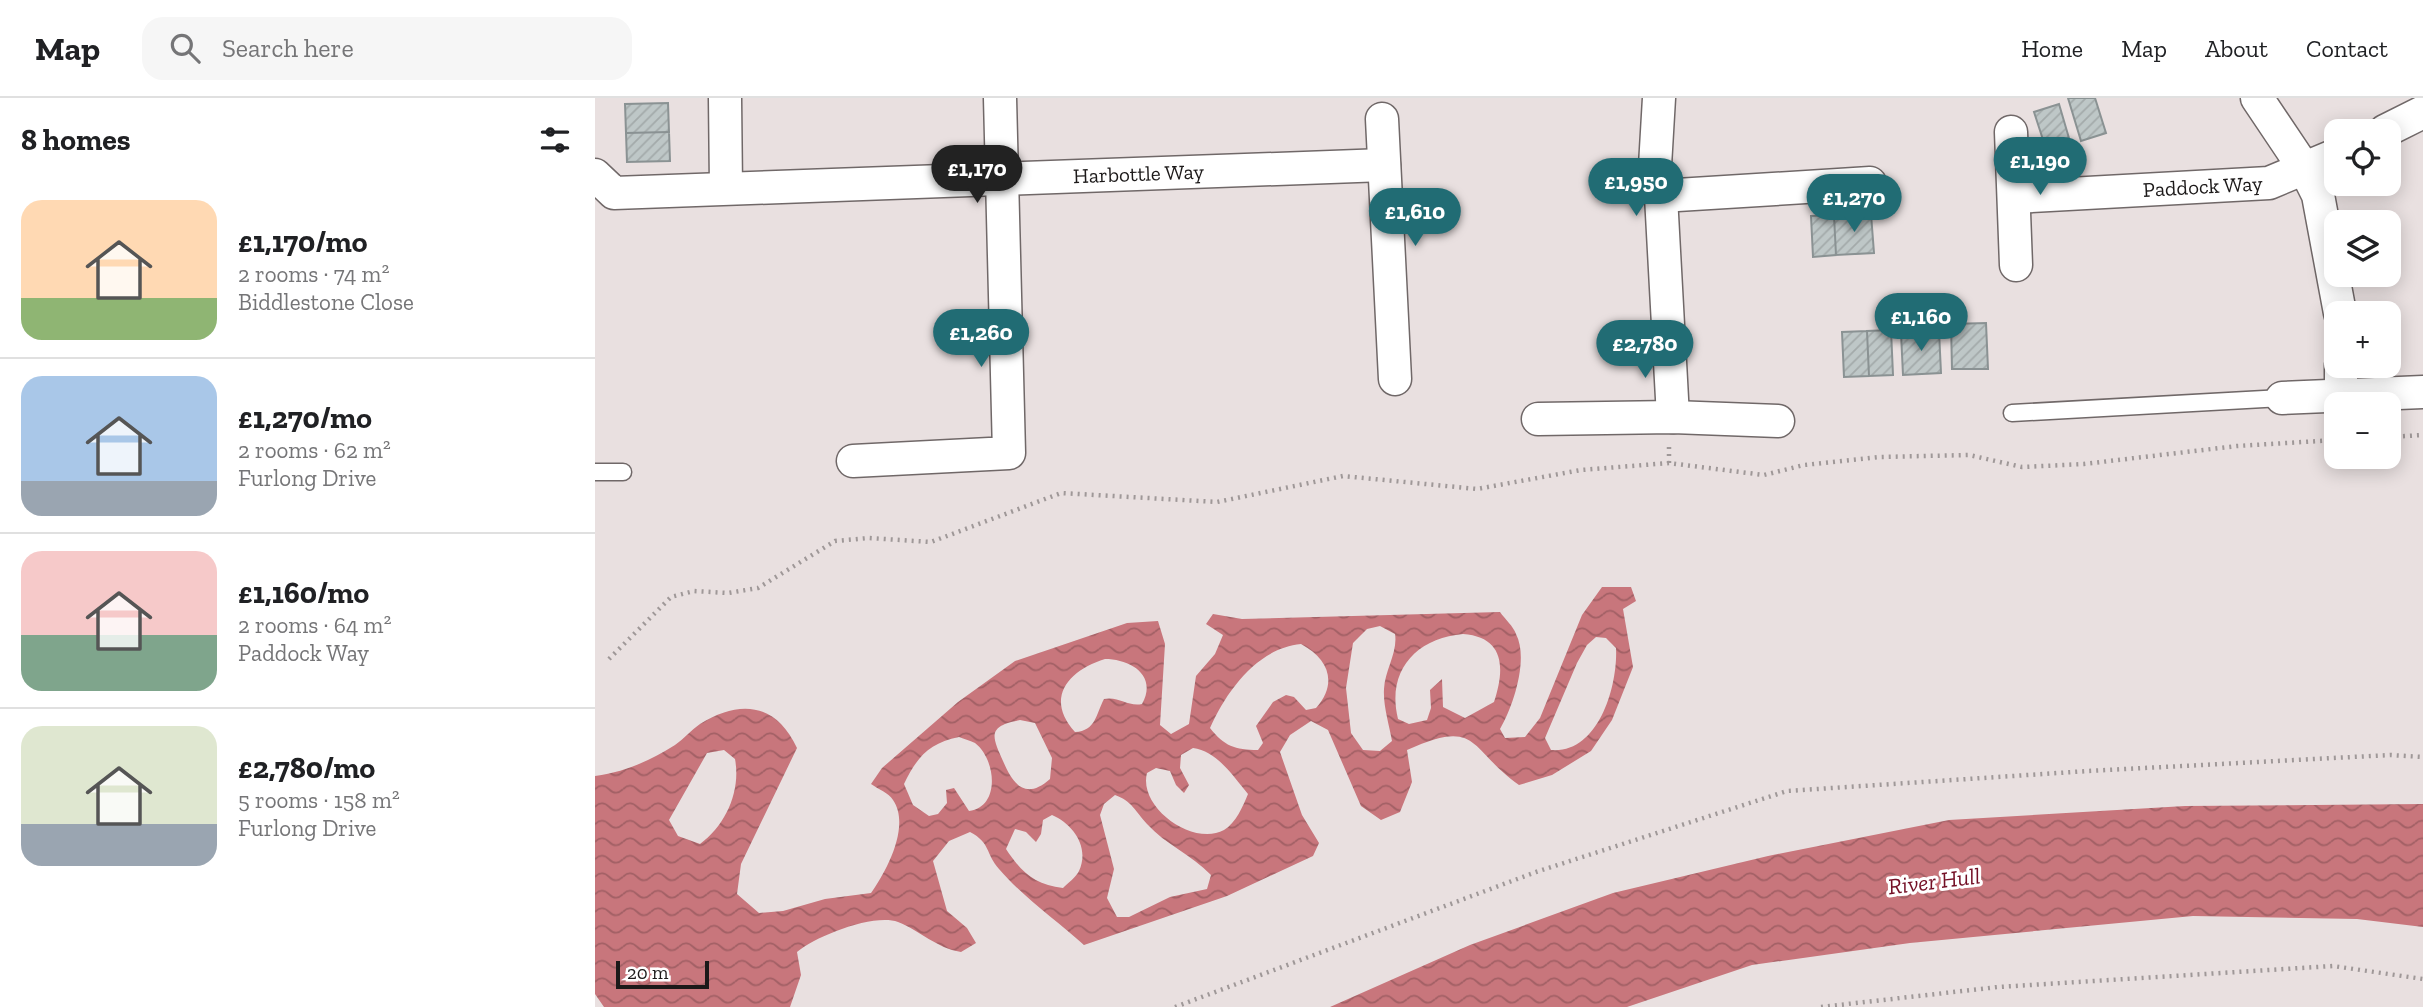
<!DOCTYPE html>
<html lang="en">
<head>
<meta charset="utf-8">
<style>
	:root { --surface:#fff; --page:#f6f6f6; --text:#202124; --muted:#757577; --line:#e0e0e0; --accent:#216c74 }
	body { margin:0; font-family:"Zilla Slab",serif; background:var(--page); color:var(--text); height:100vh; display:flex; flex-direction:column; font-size:26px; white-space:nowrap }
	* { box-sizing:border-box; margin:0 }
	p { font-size:23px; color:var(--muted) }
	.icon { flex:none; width:38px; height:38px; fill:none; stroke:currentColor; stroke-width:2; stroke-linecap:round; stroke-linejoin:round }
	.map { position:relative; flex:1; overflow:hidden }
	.side { display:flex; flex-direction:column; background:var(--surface); width:595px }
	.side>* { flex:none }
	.buttons { position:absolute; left:1729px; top:21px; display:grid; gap:14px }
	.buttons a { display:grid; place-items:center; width:77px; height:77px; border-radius:14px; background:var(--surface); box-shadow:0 4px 18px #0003; font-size:35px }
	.scale { position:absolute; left:21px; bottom:18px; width:93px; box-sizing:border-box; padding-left:7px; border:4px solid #1c1919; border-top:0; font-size:19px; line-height:24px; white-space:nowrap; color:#1c1919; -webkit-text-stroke:5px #fff; paint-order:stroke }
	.price { position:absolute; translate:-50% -60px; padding:0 16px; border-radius:24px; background:var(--accent); color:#fff; font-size:23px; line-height:46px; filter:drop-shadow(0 2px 4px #0008) }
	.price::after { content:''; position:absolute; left:50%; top:42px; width:21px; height:16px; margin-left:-10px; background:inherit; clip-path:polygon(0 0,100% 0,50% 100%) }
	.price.on { background:#222; color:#fff }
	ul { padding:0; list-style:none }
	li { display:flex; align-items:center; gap:21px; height:175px; padding:0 21px }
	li+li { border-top:2px solid var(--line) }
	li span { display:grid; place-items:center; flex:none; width:196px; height:140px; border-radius:21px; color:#555 }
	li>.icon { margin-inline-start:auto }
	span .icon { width:84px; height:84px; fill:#fffc; stroke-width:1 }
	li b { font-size:30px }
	h2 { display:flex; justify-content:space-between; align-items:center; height:84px; padding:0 21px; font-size:30px }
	header { display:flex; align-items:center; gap:42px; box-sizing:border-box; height:98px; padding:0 35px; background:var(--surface); border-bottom:2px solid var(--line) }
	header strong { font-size:33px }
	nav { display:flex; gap:38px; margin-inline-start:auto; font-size:24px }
	.search { width:490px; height:63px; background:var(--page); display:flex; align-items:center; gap:18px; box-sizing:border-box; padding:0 24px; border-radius:21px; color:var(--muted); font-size:26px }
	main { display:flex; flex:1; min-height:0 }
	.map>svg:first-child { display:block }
</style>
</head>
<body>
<header>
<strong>Map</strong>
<div class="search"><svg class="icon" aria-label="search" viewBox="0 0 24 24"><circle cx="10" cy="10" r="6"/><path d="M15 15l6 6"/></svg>Search here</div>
<nav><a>Home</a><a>Map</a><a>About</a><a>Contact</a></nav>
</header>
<main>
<section class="side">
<h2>8 homes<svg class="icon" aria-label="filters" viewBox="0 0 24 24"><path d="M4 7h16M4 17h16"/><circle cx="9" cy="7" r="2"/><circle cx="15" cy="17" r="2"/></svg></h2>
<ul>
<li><span style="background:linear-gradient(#ffd9b3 70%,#8fb573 0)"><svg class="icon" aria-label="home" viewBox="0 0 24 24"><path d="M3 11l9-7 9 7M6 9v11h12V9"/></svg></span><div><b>£1,170/mo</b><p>2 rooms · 74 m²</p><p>Biddlestone Close</p></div></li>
<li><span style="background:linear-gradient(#a9c7e8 75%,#9aa5b1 0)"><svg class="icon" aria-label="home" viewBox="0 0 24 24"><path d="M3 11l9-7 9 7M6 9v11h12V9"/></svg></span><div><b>£1,270/mo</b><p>2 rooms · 62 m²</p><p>Furlong Drive</p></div></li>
<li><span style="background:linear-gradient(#f6c9c9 60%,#7fa58c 0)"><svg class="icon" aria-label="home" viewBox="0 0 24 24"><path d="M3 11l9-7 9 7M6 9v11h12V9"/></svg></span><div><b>£1,160/mo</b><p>2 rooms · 64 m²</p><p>Paddock Way</p></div></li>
<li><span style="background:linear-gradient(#dfe7d0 70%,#9aa5b1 0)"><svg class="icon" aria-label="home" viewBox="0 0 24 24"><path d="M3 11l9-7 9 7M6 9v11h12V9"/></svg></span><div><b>£2,780/mo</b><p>5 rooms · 158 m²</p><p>Furlong Drive</p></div></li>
</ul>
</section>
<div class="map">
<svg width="1828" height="909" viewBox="0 0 1828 909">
	<defs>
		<pattern id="water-waves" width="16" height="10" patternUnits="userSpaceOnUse" patternTransform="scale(1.75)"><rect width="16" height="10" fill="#c8767c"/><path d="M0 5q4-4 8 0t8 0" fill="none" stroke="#a26065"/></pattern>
		<pattern id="building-hatch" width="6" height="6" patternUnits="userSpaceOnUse" patternTransform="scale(1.75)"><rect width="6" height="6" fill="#bec7c7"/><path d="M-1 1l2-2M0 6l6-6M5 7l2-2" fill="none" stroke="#a3aaaa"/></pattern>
	</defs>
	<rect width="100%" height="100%" fill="#e9e0e0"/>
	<path fill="url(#water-waves)" fill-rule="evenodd" d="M 1007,489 L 1036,489 L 1041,503 L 1028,511 L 1038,569 L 1017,622 L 996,653 L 957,677 L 924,687 C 873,651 885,619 812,652 L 817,684 L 805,714 L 786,722 L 766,708 L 733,632 L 716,623 L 695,637 L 685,654 L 707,717 L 724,745 L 718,758 L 632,798 L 489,847 C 461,822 428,799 404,771 C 390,755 396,745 375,734 L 354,743 L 338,763 L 352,813 L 372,830 L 381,845 L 366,854 C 341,850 326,833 303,824 C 279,815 221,838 202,854 L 206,877 L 195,909 L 9,909 L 0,896 L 0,678 C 30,674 54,663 80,647 C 89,641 96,632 105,626 C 145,601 181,605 202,650 L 146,766 L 142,796 L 164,815 L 188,813 L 230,801 L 276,795 C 291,774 316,728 298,702 C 294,695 283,691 276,686 L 287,670 L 363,604 L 420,563 L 532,525 L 563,523 L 570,546 L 565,627 L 576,636 L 594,626 L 601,578 L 620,556 L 628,537 L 611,526 L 618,516 L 647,521 L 905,514 C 910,521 918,528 921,536 C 934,561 918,609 905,631 L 910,640 L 930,639 L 945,620 L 987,517 ZM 785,528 L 800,536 C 803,554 790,572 789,591 C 788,608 794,626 797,643 L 785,653 L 768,652 L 756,635 L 751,590 L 758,545 L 772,531 ZM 868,536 C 910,539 910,571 899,604 L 870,620 L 848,609 L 847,581 L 835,592 L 836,610 L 832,622 L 814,626 L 803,621 C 791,572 822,540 868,536 ZM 1001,539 L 1011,540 L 1021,550 C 1023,587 1004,656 956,652 L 950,640 L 982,565 L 992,547 ZM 706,546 C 734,561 743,585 721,610 L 711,612 L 699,599 L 691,597 L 678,604 L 661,628 L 668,645 L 663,652 C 640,652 629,648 615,630 C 632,592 663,550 706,546 ZM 510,561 C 535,561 563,577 547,606 C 533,609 524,598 509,601 C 501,616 501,633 480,634 C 449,600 474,572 510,561 ZM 425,622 L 440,625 L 457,660 L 455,681 C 430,703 418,686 408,663 C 396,637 393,628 425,622 ZM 364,639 C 369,641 376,643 380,645 C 401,661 406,709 374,713 L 359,690 L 351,692 L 352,705 L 343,716 L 334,718 L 318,707 L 309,686 C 322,659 334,645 364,639 ZM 598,650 C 622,653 638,678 653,696 C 648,708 641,725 629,732 C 598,749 543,709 552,675 L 561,670 L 575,673 L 581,687 L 589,695 L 594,687 L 585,670 L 586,657 ZM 129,652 L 140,661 C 146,693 131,727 105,746 L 83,738 L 74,722 L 112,655 ZM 520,697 C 537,703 540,713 552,726 C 571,747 596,756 616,777 L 612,791 L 575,799 L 534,819 L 522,819 L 512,800 L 519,771 L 505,717 L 509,706 ZM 457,717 C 478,726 495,749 484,773 C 481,779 473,785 468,790 C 440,787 426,774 411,751 L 420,731 L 431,734 L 441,744 L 446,736 L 448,722 Z
		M 1828,706 L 1828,829 L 1762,821 L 1598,818 L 1315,845 L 1157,867 L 1032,909 L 735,909 L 875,847 L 1018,795 L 1173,758 L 1354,722 L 1590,708 Z"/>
	<path fill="url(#building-hatch)" stroke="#8a9293" stroke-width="2" d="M 1473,0 L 1500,0 L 1511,35 L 1486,43 Z
		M 73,5 L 74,34 L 31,35 L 30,6 Z
		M 1464,6 L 1476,47 L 1452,54 L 1439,14 Z
		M 74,34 L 75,63 L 32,64 L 31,35 Z
		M 1276,116 L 1279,155 L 1241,157 L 1239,117 Z
		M 1239,117 L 1241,157 L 1218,159 L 1216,118 Z
		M 1391,225 L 1393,271 L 1357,271 L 1356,226 Z
		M 1296,232 L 1298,277 L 1274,278 L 1272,233 Z
		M 1272,233 L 1274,278 L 1249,279 L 1247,234 Z
		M 1344,233 L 1346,275 L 1308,277 L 1306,235 Z"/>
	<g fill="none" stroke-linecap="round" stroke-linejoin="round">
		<defs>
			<path id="service" d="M 1417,315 L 1687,300
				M 0,374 L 28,374"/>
			<g id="minor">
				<path d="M 130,0 L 131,89"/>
				<path d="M 1064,0 L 1060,68 L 1066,98 L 1078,319"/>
				<path d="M 1662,0 L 1711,73 L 1723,97 L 1745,215"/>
				<path d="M 787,21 L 800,281"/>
				<path d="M 1790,33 L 1828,14"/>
				<path d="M 1416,34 L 1421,167"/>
				<path id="s1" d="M 0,77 L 19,95 L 789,67"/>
				<path d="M 1066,98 L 1275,85"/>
				<path id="s2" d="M 1419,99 L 1674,85 L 1741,57"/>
				<path d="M 1746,268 L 1746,296"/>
				<path d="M 1687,300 L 1828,294"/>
				<path d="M 943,321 L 1078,319 L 1183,323"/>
				<path d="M 258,363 L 414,355 L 405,0"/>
			</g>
		</defs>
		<use href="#service" stroke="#706868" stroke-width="19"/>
		<use href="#minor" stroke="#706868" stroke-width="35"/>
		<path stroke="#9f9898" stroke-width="4.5" stroke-dasharray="2 5" stroke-linecap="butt" d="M 1794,339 L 1828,337
			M 1074,365 L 1074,348
			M 14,561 L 76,499 L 99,493 L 133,495 L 163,490 L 240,443 L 274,440 L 336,444 L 466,395 L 622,404 L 748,378 L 882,391 L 986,372 L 1074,365 L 1169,377 L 1209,367 L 1284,359 L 1374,357 L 1427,369 L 1489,366 L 1642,348 L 1741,342
			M 580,909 L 941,774 L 1192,693 L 1493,673 L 1795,657 L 1828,659
			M 1226,909 L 1403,889 L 1738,868 L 1828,881"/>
		<use href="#service" stroke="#fff" stroke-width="16"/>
		<use href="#minor" stroke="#fff" stroke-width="32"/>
	</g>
	<g text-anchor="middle" stroke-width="6" stroke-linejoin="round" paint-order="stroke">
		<g font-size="21" fill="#1c1919" stroke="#fff">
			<text dy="7" stroke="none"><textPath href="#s1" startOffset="551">Harbottle Way</textPath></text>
			<text dy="7" stroke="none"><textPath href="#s2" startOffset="189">Paddock Way</textPath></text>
		</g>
		<g font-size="23" font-style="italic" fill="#730f25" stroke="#fff">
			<text transform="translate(1339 783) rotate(-7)" y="8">River Hull</text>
		</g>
	</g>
</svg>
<div class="buttons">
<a><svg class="icon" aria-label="locate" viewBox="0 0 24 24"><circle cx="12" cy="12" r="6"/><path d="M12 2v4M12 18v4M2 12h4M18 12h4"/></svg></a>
<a><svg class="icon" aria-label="layers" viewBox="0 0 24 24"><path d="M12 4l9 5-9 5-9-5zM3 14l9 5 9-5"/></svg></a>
<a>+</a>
<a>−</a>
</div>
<div class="scale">20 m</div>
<b class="price" style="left:1445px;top:99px">£1,190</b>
<b class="price on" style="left:382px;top:107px">£1,170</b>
<b class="price" style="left:1041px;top:120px">£1,950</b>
<b class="price" style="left:1259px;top:136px">£1,270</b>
<b class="price" style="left:820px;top:150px">£1,610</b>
<b class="price" style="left:1326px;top:255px">£1,160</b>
<b class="price" style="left:386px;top:271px">£1,260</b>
<b class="price" style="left:1050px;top:282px">£2,780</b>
</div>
</main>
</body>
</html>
